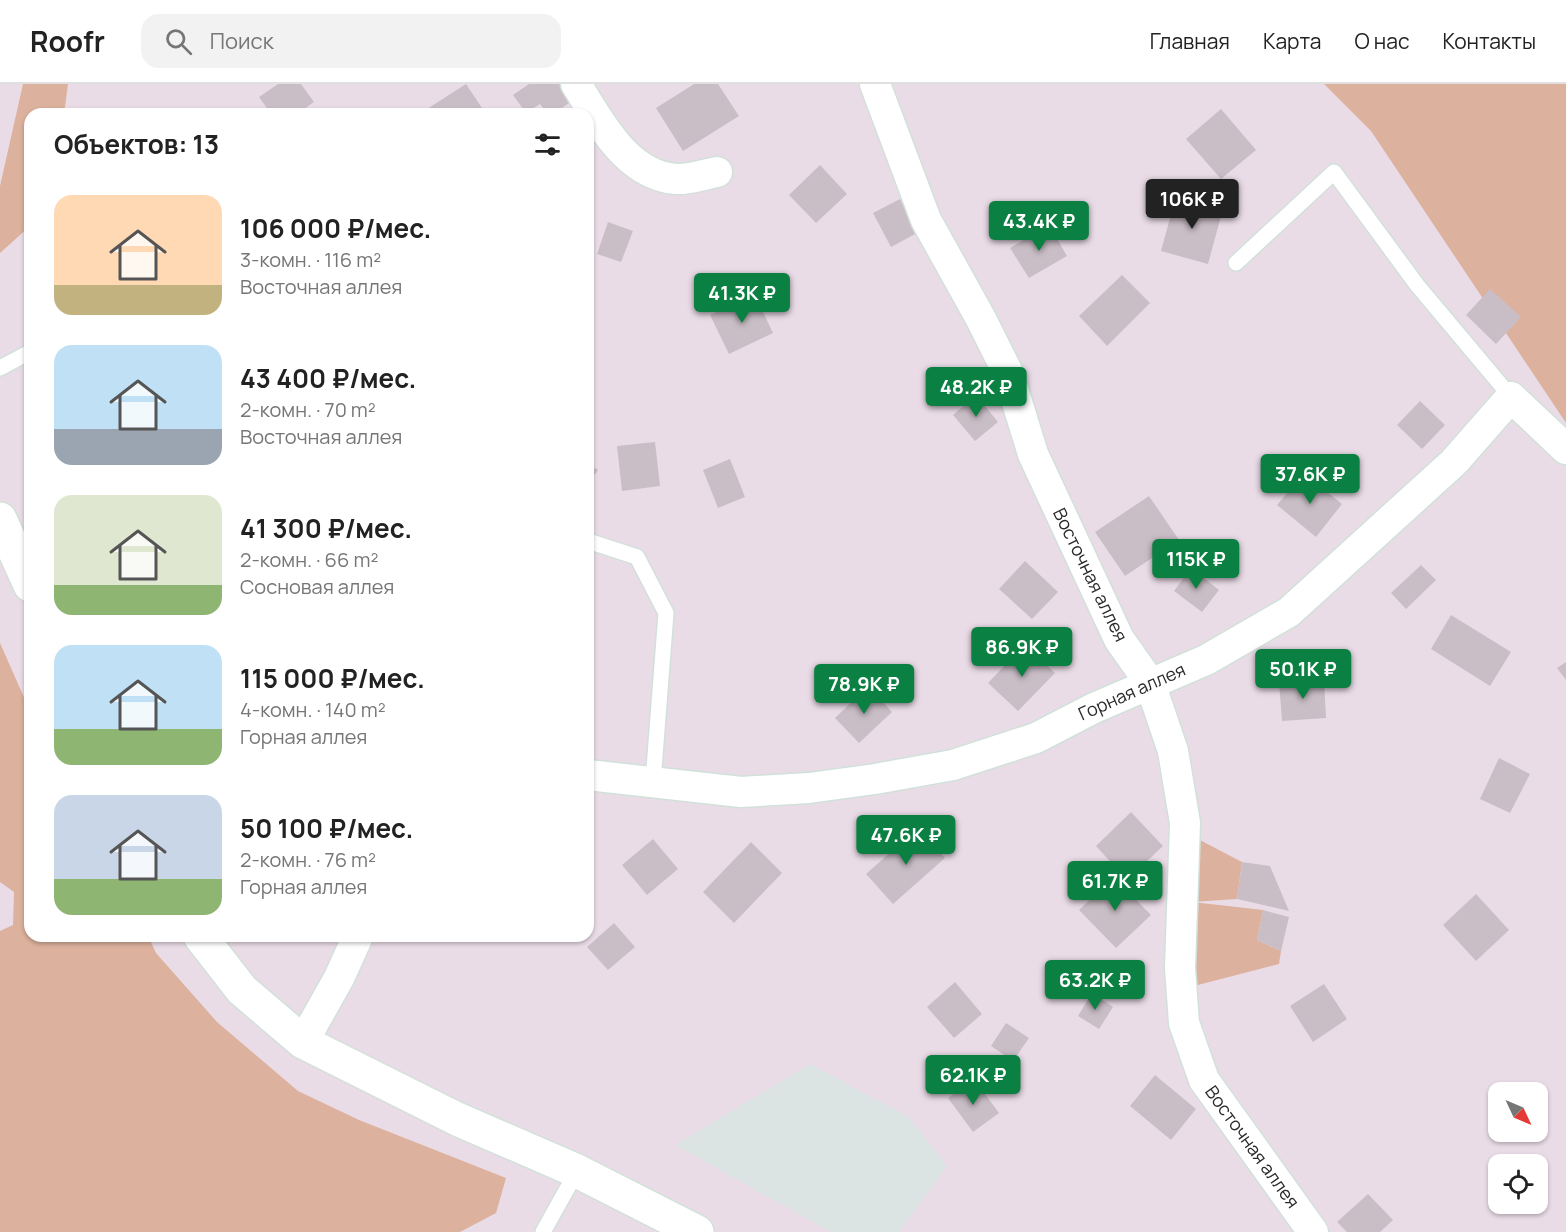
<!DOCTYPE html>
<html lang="ru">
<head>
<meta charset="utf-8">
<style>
	:root { --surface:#fff; --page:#f2f2f2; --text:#222; --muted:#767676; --line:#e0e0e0; --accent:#0b8043 }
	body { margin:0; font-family:Manrope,sans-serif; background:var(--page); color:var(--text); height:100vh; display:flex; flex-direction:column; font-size:22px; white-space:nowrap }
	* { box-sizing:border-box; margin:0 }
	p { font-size:20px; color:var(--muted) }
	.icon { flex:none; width:33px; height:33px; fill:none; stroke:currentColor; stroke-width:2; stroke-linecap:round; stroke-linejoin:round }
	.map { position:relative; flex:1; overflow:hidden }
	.sheet { position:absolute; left:24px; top:24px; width:570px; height:834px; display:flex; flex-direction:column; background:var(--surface); border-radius:18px; box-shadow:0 2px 4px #0004 }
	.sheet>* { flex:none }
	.needle { width:39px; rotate:134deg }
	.controls { position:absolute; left:1488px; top:998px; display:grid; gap:12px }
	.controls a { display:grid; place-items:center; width:60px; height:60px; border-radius:12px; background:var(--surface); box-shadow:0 2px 4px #0004; font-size:30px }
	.price { position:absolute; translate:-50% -51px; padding:0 14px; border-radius:6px; background:var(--accent); color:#fff; font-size:20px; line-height:39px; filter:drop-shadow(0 2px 3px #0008) }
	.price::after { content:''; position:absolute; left:50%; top:36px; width:18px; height:14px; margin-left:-9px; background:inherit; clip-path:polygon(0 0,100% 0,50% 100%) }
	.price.current { background:#222; color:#fff }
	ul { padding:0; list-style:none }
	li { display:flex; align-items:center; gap:18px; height:150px; padding:0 30px }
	li span { display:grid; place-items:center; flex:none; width:168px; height:120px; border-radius:18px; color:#555 }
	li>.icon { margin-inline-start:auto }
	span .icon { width:72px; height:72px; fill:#fffc; stroke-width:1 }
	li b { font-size:26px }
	h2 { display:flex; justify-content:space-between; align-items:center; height:72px; padding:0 30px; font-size:26px }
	header { display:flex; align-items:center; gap:36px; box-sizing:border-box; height:84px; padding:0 30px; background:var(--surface); border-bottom:2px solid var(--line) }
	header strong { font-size:28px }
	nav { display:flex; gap:33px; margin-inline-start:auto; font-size:21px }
	.search { width:420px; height:54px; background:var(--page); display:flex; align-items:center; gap:15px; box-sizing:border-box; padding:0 21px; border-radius:18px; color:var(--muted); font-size:22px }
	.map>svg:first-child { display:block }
</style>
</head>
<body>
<header>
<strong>Roofr</strong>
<div class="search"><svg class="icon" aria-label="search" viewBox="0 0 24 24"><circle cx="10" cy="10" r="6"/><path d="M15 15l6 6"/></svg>Поиск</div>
<nav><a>Главная</a><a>Карта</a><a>О нас</a><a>Контакты</a></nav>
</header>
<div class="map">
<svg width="1566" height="1148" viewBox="0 0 1566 1148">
	<rect width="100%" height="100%" fill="#eadce7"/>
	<path fill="#dce3e3" d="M 810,980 L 909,1033 L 947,1082 L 899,1148 L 831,1148 L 675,1061 Z"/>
	<path fill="#dcb19d" d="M 23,0 L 68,0 L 64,30 L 30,30 L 30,142 L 0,169 L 0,102 Z
		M 1324,0 L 1566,0 L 1566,339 L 1371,47 Z
		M 0,559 L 30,627 L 30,852 L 148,852 L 156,869 L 217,938 L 298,1007 L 359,1036 L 506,1094 L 496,1129 L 460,1148 L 0,1148 L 0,847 L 13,841 L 14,808 L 0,798 Z
		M 1196,754 L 1242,778 L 1237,815 L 1192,818 L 1263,826 L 1257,856 L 1281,867 L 1279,880 L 1194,902 L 1187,817 Z"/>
	<path fill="#cabec6" d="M 278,0 L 301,0 L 314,18 L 297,30 L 271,30 L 259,13 Z
		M 466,0 L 484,27 L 480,30 L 431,30 L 427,25 Z
		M 529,0 L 564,0 L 575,15 L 553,30 L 548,30 L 540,20 L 526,29 L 513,11 Z
		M 694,0 L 718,0 L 739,32 L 683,67 L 656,24 Z
		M 1221,25 L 1256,66 L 1221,95 L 1186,55 Z
		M 820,81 L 847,110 L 816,139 L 789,111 Z
		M 1176,112 L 1223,125 L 1208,180 L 1161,167 Z
		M 900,115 L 917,149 L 891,163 L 873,129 Z
		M 608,138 L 633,147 L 621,178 L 597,170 Z
		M 1049,141 L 1067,172 L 1029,194 L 1010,164 Z
		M 1122,191 L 1150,219 L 1107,262 L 1079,232 Z
		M 1490,205 L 1521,233 L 1496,260 L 1466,231 Z
		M 755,211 L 773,249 L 729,270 L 710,231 Z
		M 976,311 L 998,338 L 975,357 L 953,331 Z
		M 1420,317 L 1445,341 L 1422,365 L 1397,341 Z
		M 655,358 L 660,402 L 622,407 L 617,362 Z
		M 588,369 L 593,373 L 588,380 L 598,386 L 590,397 L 588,395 Z
		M 730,375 L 745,413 L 718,424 L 703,386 Z
		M 1304,389 L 1342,420 L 1316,453 L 1277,421 Z
		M 1149,412 L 1179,456 L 1125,492 L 1095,448 Z
		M 1025,477 L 1058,508 L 1032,535 L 999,505 Z
		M 1421,481 L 1436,496 L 1406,525 L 1391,509 Z
		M 1191,484 L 1219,506 L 1202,528 L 1174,507 Z
		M 1451,531 L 1511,568 L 1490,602 L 1431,565 Z
		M 1025,560 L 1055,589 L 1018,627 L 988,599 Z
		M 1566,578 L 1566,596 L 1557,584 Z
		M 1324,594 L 1326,634 L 1282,637 L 1279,598 Z
		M 868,602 L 892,628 L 859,659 L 835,634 Z
		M 1499,674 L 1530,690 L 1510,729 L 1480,715 Z
		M 1131,728 L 1163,762 L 1127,796 L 1096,762 Z
		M 918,744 L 945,774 L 893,820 L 866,790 Z
		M 653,755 L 678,785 L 647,811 L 622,781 Z
		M 751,758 L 782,789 L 734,839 L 703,808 Z
		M 1242,778 L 1270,782 L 1289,827 L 1237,815 Z
		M 1114,793 L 1151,831 L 1116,864 L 1079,826 Z
		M 1476,810 L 1509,846 L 1476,877 L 1443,841 Z
		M 1263,826 L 1289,833 L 1281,867 L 1257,856 Z
		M 614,839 L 635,863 L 608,886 L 587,863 Z
		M 955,898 L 982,930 L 954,954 L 927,923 Z
		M 1324,900 L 1347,935 L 1313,958 L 1290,922 Z
		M 1092,909 L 1113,923 L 1099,945 L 1078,932 Z
		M 1006,939 L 1029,954 L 1013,977 L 991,962 Z
		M 1155,991 L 1196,1025 L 1171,1056 L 1130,1022 Z
		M 974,995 L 999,1029 L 973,1048 L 948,1014 Z
		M 1368,1110 L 1393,1136 L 1380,1148 L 1347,1148 L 1337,1138 Z"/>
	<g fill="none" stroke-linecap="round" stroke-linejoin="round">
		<defs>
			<path id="service" d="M 1236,179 L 1334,88 L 1417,201 L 1511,313
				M 0,284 L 30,268
				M 588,457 L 637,473 L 666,529 L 653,698
				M 543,1148 L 577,1087"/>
			<path id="minor" d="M 576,0 C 600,38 626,91 676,95 C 689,96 705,90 717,88
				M 875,0 L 926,136 L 981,235 L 1008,289 L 1033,370 L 1119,555 L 1150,599 L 1173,667 L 1185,739 L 1180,884 L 1184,939 L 1204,996 L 1313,1148
				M 588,691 L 741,708 L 809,704 L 875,695 L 953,681 L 1036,654 L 1094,624 L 1206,576 L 1289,528 L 1454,378 L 1511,313 L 1566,365
				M 303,958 L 339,894 L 358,852"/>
			<path id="secondary" d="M 0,435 L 30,501
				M 200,852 L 242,906 L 303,958 L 457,1035 L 577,1087 L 697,1148"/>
		</defs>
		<use href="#service" stroke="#d1e1d9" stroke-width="18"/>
		<use href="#minor" stroke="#d1e1d9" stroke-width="33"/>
		<use href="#secondary" stroke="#d1e1d9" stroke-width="36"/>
		<use href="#service" stroke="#fff" stroke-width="15"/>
		<use href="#minor" stroke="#fff" stroke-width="30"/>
		<use href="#secondary" stroke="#fff" stroke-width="33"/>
	</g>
	<g text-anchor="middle" stroke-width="5" stroke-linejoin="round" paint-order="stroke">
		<g font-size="18" fill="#292929" stroke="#fff">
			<text transform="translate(1090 491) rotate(64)" y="6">Восточная аллея</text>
			<text transform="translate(1132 608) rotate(-24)" y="6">Горная аллея</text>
			<text transform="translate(1252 1063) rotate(54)" y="6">Восточная аллея</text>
		</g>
	</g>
</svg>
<div class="controls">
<a><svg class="needle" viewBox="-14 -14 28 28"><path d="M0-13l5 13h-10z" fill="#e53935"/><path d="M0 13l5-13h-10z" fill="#767676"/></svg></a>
<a><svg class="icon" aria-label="locate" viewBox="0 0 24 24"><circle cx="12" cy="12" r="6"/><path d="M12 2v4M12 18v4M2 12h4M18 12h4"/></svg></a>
</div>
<b class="price current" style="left:1192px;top:146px">106K ₽</b>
<b class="price" style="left:1039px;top:168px">43.4K ₽</b>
<b class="price" style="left:742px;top:240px">41.3K ₽</b>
<b class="price" style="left:976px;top:334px">48.2K ₽</b>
<b class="price" style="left:1310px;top:421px">37.6K ₽</b>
<b class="price" style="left:1196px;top:506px">115K ₽</b>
<b class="price" style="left:1022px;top:594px">86.9K ₽</b>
<b class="price" style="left:1303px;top:616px">50.1K ₽</b>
<b class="price" style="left:864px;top:631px">78.9K ₽</b>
<b class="price" style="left:906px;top:782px">47.6K ₽</b>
<b class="price" style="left:1115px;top:828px">61.7K ₽</b>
<b class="price" style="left:1095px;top:927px">63.2K ₽</b>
<b class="price" style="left:973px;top:1022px">62.1K ₽</b>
<section class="sheet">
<h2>Объектов: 13<svg class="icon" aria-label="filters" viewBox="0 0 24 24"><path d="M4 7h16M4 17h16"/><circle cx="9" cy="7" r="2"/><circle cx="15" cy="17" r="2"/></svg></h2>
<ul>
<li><span style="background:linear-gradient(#ffd9b3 75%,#c2b280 0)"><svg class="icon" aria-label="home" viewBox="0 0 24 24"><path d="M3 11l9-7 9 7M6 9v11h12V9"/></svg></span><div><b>106 000 ₽/мес.</b><p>3-комн. · 116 m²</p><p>Восточная аллея</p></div></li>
<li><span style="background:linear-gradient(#bfe0f5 70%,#9aa5b1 0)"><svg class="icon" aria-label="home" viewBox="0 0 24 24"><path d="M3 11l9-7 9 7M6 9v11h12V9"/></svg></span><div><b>43 400 ₽/мес.</b><p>2-комн. · 70 m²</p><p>Восточная аллея</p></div></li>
<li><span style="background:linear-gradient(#dfe7d0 75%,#8fb573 0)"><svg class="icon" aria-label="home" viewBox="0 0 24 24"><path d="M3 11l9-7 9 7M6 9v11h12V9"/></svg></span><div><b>41 300 ₽/мес.</b><p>2-комн. · 66 m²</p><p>Сосновая аллея</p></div></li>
<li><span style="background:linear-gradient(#bfe0f5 70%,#8fb573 0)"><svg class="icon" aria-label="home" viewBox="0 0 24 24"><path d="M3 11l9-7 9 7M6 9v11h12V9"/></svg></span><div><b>115 000 ₽/мес.</b><p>4-комн. · 140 m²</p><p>Горная аллея</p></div></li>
<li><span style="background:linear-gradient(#c9d6e8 70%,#8fb573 0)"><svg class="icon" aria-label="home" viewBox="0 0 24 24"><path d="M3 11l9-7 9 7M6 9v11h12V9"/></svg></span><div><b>50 100 ₽/мес.</b><p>2-комн. · 76 m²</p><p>Горная аллея</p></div></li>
</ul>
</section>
</div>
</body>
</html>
